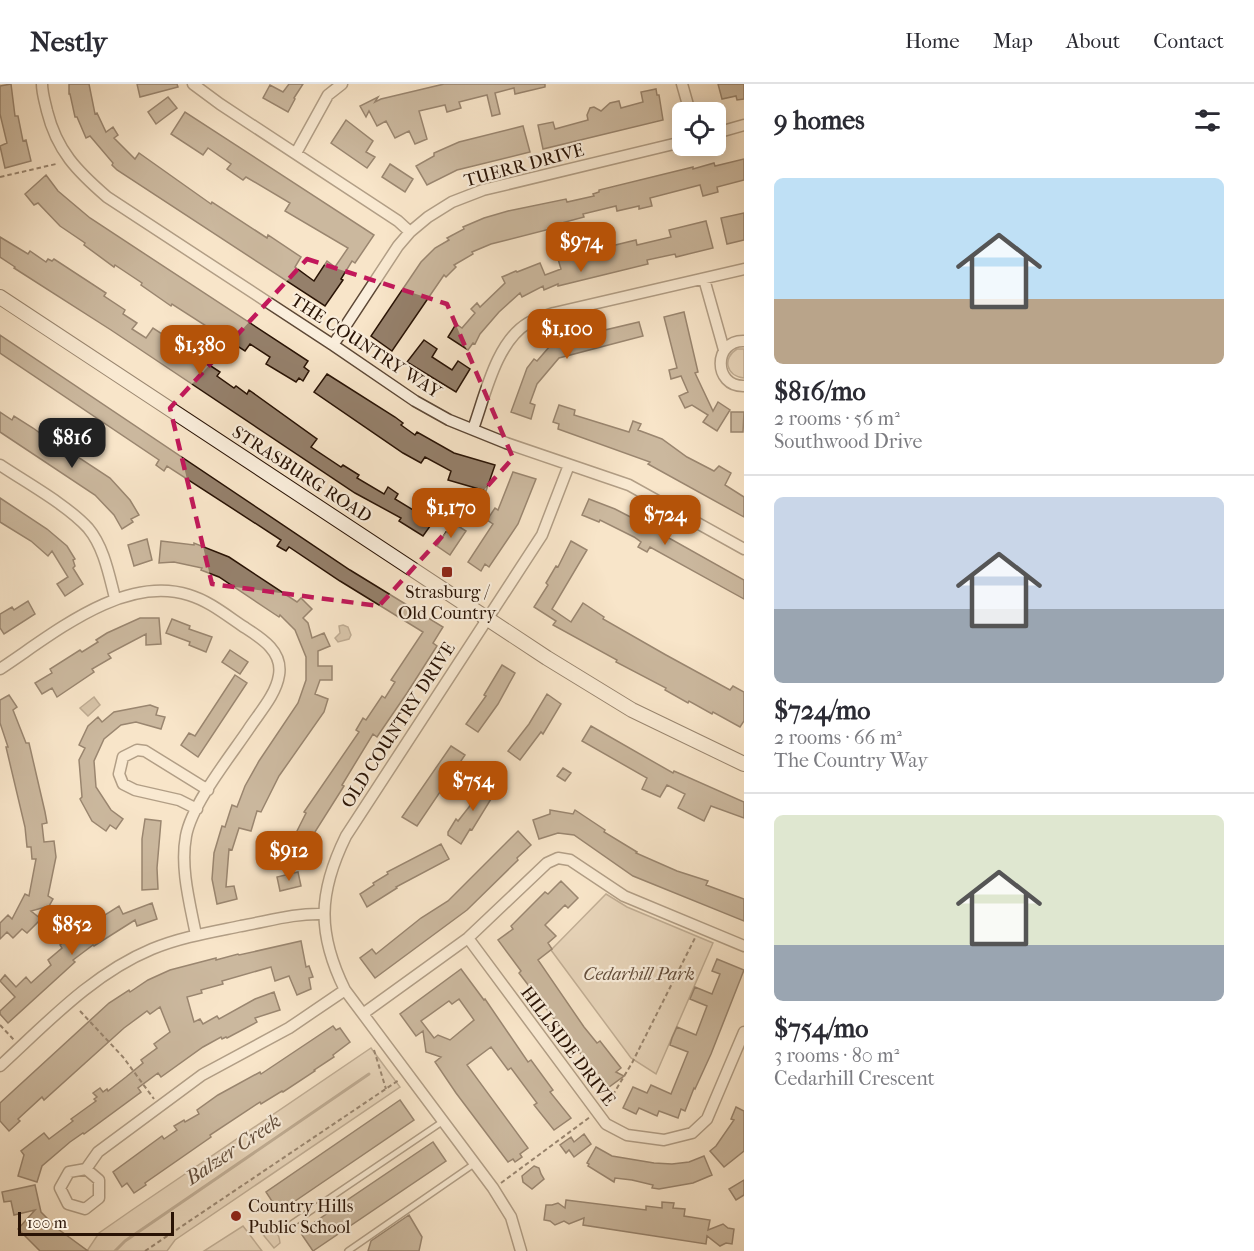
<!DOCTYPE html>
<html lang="en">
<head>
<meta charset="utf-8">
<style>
	:root { --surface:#fff; --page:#f7f7f7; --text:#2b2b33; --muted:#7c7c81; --line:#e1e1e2; --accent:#b45309 }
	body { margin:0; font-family:"IM FELL French Canon",serif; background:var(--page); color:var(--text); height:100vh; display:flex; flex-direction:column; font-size:22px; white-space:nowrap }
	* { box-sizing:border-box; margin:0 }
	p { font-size:20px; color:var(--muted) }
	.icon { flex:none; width:33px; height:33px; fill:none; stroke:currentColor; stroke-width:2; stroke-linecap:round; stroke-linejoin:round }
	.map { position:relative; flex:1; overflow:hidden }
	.sheet { display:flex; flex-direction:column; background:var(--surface); width:510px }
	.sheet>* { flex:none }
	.controls { position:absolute; left:672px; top:18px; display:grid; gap:12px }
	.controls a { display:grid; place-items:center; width:54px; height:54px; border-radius:9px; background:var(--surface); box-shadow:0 3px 15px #0003; font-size:30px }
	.scale { position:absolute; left:18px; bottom:15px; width:156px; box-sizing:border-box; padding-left:6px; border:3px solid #291305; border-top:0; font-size:16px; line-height:21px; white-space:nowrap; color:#291305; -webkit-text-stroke:4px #faeedc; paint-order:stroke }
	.price { position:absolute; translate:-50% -51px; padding:0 14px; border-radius:12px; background:var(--accent); color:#fff; font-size:20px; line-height:39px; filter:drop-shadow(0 2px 3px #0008) }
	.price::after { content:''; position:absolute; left:50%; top:36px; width:18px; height:14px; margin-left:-9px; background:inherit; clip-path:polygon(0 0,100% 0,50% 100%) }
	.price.active { background:#222; color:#fff }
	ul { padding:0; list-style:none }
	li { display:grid; align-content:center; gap:12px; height:318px; padding:0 30px }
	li+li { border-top:2px solid var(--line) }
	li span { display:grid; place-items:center; height:186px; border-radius:9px; color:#555 }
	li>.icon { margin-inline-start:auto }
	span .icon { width:108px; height:108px; fill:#fffc; stroke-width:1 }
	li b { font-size:26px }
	h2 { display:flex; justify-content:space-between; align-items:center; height:72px; padding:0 30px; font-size:26px }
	header { display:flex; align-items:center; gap:36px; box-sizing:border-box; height:84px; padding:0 30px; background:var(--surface); border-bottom:2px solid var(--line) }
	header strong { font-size:28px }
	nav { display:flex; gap:33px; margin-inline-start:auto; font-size:21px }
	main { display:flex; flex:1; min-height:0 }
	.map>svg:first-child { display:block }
</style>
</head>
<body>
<header>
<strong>Nestly</strong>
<nav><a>Home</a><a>Map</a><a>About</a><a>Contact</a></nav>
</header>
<main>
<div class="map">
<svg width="744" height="1167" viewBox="0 0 744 1167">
	<rect width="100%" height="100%" fill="#f8e5c9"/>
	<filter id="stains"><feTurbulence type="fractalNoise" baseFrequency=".00333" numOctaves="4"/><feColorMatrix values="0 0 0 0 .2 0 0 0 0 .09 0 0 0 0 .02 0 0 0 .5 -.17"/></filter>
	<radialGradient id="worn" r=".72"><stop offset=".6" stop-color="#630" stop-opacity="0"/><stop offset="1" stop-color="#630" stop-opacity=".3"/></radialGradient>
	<path fill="#d5c1a8" stroke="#7f6a56" stroke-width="1.5" d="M 737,265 L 744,265 L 744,294 C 726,292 722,274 737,265 Z
		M 606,810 L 627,823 L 713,859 L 656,990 L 631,974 L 551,866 Z
		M 371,964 L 400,1003 L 175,1156 L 167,1167 L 87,1167 L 99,1149 L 132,1126 Z
		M 265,1141 C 275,1144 279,1149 280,1159 L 274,1164 L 260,1147 L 260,1143 Z
		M 243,1142 L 262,1167 L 204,1167 Z"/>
	<path fill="#b29e86" stroke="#7b6652" stroke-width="1.5" d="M 343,541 L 348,543 L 351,551 L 349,555 L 338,558 L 335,554 L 340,549 L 339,542 Z
		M 94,613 L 100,621 L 88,632 L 80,624 Z"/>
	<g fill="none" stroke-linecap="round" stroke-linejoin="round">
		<path stroke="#7b6652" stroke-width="3" d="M 115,1167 L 125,1157 L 369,990"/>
	</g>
	<path fill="#95806b" stroke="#291305" stroke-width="1.5" fill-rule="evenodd" d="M 11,0 L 15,32 L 18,32 L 23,57 L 26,56 L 31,77 L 5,84 L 0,62 L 7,59 L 0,30 L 0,2 Z
		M 69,0 L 89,0 L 95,30 L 97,29 L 106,48 L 113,43 L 118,51 L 114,54 L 135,75 L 139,69 L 211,120 L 212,118 L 267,154 L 268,151 L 301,173 L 295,183 L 314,197 L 327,177 L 335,183 L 348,164 L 285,127 L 290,119 L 246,93 L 243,96 L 227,85 L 231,80 L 208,64 L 203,71 L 171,50 L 185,28 L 374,151 L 355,179 L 352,177 L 341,195 L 343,196 L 325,222 L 117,86 L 112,81 L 113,79 L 90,52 L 86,54 L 77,33 L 75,33 L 70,10 L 69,10 Z
		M 137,0 L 177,0 L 178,3 L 140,13 Z
		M 289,0 L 303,0 L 294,14 L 295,15 L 288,28 L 263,14 L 270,1 L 283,8 Z
		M 444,0 L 545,0 L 545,3 L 515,10 L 514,4 L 495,9 L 500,30 L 492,32 L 487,11 L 459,18 L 461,24 L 447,28 L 445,21 L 419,27 L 427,55 L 415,60 L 409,47 L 395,54 L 386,37 L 377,42 L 369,27 L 366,33 L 360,22 L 378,13 L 375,18 L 381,15 Z
		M 718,0 L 744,0 L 744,15 L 737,16 L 736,12 L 722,15 Z
		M 656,5 L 657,11 L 659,11 L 663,36 L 543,65 L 538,41 L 553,38 L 555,45 L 588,36 L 587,31 L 590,24 L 594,23 L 601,27 L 610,19 L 619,17 L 621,24 L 643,18 L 641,8 Z
		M 168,13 L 177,24 L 156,40 L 148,28 Z
		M 346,36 L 373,57 L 366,68 L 375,73 L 367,84 L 331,59 Z
		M 523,42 L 530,68 L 457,86 L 427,101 L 416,82 L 434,72 L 434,69 L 459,58 Z
		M 744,75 L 744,96 L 717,103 L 718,108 L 703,112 L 700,101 L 650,114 L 652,122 L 639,125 L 639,122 L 617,127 L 616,122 L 583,130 L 584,133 L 554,141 L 554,144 L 491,160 L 472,168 L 473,170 L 454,181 L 456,183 L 446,193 L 444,191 L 392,267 L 371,252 L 421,178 L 435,164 L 449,156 L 447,154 L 464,145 L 463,143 L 484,134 L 508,127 L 566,115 L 567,118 L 594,112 L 593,110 L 599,108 L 599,106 L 693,83 L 693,85 L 714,79 L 715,82 Z
		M 390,80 L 413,95 L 405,108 L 382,93 Z
		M 46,91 L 58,107 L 90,134 L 308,277 L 304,283 L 309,287 L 303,297 L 299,294 L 296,298 L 266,280 L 270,273 L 250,260 L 245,267 L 172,220 L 171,222 L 141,201 L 142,199 L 115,181 L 114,183 L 84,161 L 85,159 L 60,142 L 38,119 L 34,121 L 25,110 Z
		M 744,129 L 744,156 L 727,160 L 721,134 Z
		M 706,137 L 713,164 L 676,173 L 675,170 L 647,176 L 648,180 L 558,202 L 558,200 L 544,206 L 543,202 L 522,213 L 520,209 L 499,228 L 480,250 L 475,260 L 473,259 L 468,266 L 448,253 L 456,240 L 462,244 L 475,229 L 471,225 L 477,219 L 480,223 L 505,199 L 502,193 L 516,187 L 517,188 L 540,179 L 545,191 L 561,185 L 558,175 L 636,156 L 637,161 L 671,153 L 669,146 Z
		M 0,153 L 28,170 L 30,167 L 46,178 L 48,175 L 52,177 L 54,175 L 106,209 L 104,212 L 125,226 L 123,230 L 137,239 L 132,245 L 146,254 L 153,244 L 220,288 L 217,292 L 234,304 L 236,302 L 247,310 L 249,306 L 317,355 L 311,363 L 341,383 L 343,381 L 359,391 L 357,394 L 384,410 L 388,403 L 398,410 L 395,415 L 433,438 L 423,452 L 399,437 L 401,434 L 355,409 L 111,246 L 14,184 L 15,183 L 0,173 Z
		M 684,228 L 698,288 L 695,289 L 713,327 L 718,318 L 730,326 L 717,347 L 703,338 L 708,331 L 692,321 L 685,324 L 679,312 L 688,308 L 681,292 L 671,295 L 669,286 L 677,284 L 664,233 Z
		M 639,238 L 643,252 L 559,274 L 537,300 L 530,319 L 535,321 L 531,335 L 511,328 L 527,284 L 534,275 L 537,277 L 550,262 L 571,254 Z
		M 0,251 L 350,486 L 443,543 L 433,559 L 437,562 L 407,609 L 377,653 L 373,650 L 342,701 L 344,702 L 313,751 L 304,782 L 290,777 L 298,753 L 295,751 L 306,729 L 304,728 L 359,648 L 356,646 L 363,634 L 366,636 L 382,612 L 385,614 L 395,598 L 391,596 L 423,548 L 340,497 L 289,463 L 286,467 L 277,462 L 281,456 L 167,382 L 164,387 L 156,381 L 159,376 L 0,269 Z
		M 424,256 L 437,265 L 432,273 L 452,286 L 458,277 L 470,285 L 456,308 L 407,278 Z
		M 327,290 L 395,333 L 403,339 L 401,341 L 415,351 L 417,348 L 454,369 L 495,381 L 486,407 L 448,396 L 451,387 L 425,373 L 421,379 L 403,369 L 314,308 Z
		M 559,321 L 575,326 L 574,331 L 629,348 L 633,337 L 641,340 L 638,346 L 662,355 L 687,373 L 714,387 L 719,382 L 731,389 L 725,401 L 744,413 L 744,433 L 648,380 L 650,378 L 558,345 L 559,340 L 553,338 Z
		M 0,328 L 12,336 L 14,332 L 33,344 L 44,352 L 41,357 L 71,377 L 75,371 L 110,394 L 130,416 L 139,431 L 131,435 L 133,438 L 122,445 L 114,431 L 95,411 L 0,348 Z
		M 731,328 L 744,328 L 743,348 L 731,348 Z
		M 513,388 L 536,395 L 518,440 L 489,483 L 485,480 L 481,487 L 468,478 L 493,440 L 487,436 L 495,424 L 498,426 Z
		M 0,414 L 47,445 L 67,462 L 75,475 L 73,476 L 75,482 L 73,484 L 83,500 L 65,512 L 57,500 L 68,493 L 52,467 L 48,472 L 31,457 L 0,438 Z
		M 589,415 L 615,425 L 644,440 L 744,496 L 744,515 L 650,463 L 647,468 L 638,463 L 641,458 L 634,453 L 600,436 L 599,438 L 582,431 Z
		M 455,440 L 466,447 L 450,471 L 437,462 L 446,448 L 449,449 Z
		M 147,455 L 152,476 L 134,482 L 128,461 Z
		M 161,457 L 194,461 L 194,459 L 229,473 L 297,518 L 301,514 L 312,525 L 303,534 L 308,539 L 312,554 L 324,549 L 330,562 L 318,567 L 318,582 L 332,582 L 332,596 L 320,596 L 315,610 L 328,615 L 324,628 L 279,692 L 261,728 L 257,727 L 251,747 L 239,744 L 232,766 L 229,765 L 226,803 L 234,802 L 237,815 L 217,820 L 212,795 L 214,769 L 222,742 L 225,743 L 232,721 L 237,723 L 245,702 L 259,677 L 298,619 L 306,596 L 306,573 L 295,546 L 280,531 L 279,533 L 219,493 L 201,486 L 202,484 L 174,478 L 159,479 Z
		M 571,457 L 587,466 L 552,525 L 571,538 L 583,519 L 604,533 L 603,535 L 666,571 L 730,606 L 733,602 L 744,608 L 744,637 L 740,643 L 713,628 L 712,630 L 689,617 L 688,619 L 665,606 L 666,604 L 616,578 L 617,576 L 553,541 L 556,537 L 534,523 L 548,501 L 546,499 L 556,482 L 558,483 Z
		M 28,517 L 35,530 L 4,550 L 0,544 L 0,530 L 12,523 L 14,526 Z
		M 140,534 L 159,534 L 161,560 L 146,561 L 146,550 L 108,570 L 111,574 L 92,585 L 94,588 L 57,613 L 52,604 L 42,610 L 35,599 L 52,589 L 50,585 L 80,566 L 82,568 L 98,558 L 96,556 L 107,549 Z
		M 172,535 L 190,542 L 189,545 L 212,553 L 206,568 L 189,561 L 190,558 L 166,549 Z
		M 230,566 L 248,578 L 240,590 L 222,578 Z
		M 502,581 L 515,589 L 498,620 L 478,648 L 466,640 L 486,612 L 484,611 Z
		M 235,591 L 247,599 L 198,673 L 181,661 L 189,649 L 195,652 Z
		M 547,610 L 561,620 L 543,650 L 541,648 L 520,676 L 508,667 L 529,640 Z
		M 9,611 L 17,623 L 13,626 L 26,659 L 29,659 L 45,728 L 47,739 L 42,740 L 44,758 L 54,757 L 56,773 L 48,812 L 53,815 L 49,822 L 31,827 L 41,835 L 27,849 L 22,845 L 13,854 L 7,848 L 0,855 L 0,839 L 8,831 L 12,835 L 25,810 L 29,812 L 36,775 L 32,775 L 31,763 L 27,763 L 25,743 L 6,663 L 8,663 L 0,639 L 0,616 Z
		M 150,621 L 158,624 L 156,631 L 165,633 L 161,645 L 136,638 L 121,641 L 104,655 L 94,677 L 96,703 L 111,726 L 123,735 L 116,745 L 110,741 L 106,747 L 92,737 L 80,715 L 82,713 L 79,676 L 85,664 L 79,661 L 88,642 L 98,633 L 102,638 L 114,628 Z
		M 591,642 L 673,689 L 674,687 L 744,718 L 744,734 L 711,722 L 704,737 L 678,724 L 685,710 L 667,701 L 660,713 L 642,705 L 647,694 L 582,657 Z
		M 451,662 L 465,671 L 417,742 L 402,733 Z
		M 563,684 L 571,689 L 565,697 L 557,692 Z
		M 487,694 L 499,702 L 472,746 L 470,745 L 461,760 L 448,751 L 448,748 L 456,735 L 458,737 L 469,723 Z
		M 550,726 L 573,730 L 575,726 L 605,746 L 604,748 L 637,768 L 636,769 L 677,787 L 708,797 L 706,801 L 744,815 L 744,837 L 633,792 L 574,751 L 558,749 L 539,755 L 533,736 L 550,730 Z
		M 145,735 L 161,737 L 157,784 L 158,805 L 142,806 L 142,755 Z
		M 518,747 L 531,761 L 517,774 L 518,776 L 467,826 L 375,894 L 360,874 L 372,865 L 376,870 L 421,834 L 448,817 Z
		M 441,760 L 449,775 L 396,803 L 397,804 L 367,823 L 360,810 L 374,801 L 373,799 L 388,790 L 387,788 Z
		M 298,788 L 301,802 L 280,807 L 277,793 Z
		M 561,797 L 578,814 L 568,824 L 565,821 L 545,841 L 556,852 L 548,859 L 552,865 L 538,876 L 584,943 L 597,959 L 600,957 L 621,984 L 616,988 L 624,992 L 605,1006 L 592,988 L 594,987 L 519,889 L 521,887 L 498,856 L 513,845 L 511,842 L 545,808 L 548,810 Z
		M 152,819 L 157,835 L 137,842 L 135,836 L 94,862 L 93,861 L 73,876 L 75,878 L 8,939 L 0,930 L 0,927 L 15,913 L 0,897 L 5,891 L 16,903 L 26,893 L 31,899 L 51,881 L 48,876 L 62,864 L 60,861 L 73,851 L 119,822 L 123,830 Z
		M 301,857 L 306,883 L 309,882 L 313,893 L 309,894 L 311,905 L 297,911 L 289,892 L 275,897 L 271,883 L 222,897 L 223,900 L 201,906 L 202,909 L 187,913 L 194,938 L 200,935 L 203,940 L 217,932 L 219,935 L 255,915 L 274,908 L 280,926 L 255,934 L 257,938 L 227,954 L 226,953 L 222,955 L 221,953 L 203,963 L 161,993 L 158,989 L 138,1004 L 141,1008 L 84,1050 L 83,1049 L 70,1058 L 42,1082 L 37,1098 L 18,1092 L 24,1071 L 21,1067 L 44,1049 L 49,1055 L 73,1037 L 71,1035 L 96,1017 L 94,1015 L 97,1013 L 93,1009 L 100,1004 L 103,1008 L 107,1005 L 108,1007 L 126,993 L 143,979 L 141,976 L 157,964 L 154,960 L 170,948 L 160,923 L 150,930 L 147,927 L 124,944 L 44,1016 L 42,1013 L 18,1035 L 20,1037 L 9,1047 L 0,1037 L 0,1019 L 109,919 L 129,906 L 130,908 L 148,896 L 170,886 L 216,874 L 216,876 L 238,870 L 239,871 Z
		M 717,875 L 744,886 L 711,970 L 695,1005 L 694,1004 L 685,1027 L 681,1025 L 678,1034 L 659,1027 L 657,1032 L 639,1024 L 636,1030 L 623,1024 L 633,1003 L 647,1009 L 651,1001 L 671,1010 L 688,968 L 670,961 L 672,954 L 677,943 L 696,951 L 707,922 L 690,915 L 695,903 L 712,910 L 720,890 L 712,887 Z
		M 461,885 L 484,916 L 485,915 L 528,978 L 531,976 L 553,1006 L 550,1008 L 571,1034 L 554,1046 L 534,1021 L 537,1019 L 511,984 L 508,986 L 491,963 L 467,981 L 528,1064 L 520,1070 L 522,1073 L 515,1078 L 513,1075 L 508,1078 L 456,1009 L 435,978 L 441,973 L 426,968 L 423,947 L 416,952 L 400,930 ZM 459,915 L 474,936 L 450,956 L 438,951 L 434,954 L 421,937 L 449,917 L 452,920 Z
		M 333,942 L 336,946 L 340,944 L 350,958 L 333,971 L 334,973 L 314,986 L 315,987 L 283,1008 L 282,1007 L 261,1020 L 260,1018 L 210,1051 L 211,1053 L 145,1099 L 146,1101 L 134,1109 L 127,1099 L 122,1103 L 113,1088 L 162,1052 L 164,1055 L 177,1046 L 174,1042 L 184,1036 L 185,1038 L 199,1030 L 197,1026 L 218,1011 L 260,988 L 261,990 Z
		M 400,1016 L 414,1036 L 279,1128 L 266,1108 Z
		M 736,1023 L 744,1027 L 744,1067 L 724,1083 L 710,1067 L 716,1062 L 734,1036 L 731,1035 Z
		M 584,1050 L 591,1060 L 574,1073 L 569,1066 L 566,1069 L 560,1061 L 571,1053 L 574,1058 Z
		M 433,1058 L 446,1077 L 313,1167 L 300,1148 Z
		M 596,1063 L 612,1072 L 654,1079 L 672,1080 L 689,1078 L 704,1072 L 712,1091 L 693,1099 L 659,1105 L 652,1104 L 653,1101 L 632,1096 L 615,1094 L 614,1098 L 588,1082 L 589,1080 L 587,1079 Z
		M 534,1082 L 539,1084 L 541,1090 L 544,1095 L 532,1105 L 523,1098 L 522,1092 Z
		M 744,1096 L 744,1111 L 736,1116 L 729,1105 Z
		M 35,1101 L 41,1128 L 58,1145 L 88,1167 L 40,1167 L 18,1145 L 35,1126 L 14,1131 L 11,1117 L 4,1118 L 2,1108 Z
		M 566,1116 L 646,1126 L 646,1122 L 662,1124 L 662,1118 L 674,1119 L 673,1124 L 685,1125 L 684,1132 L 710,1136 L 708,1146 L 723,1140 L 728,1144 L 734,1145 L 732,1160 L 726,1159 L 720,1162 L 707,1152 L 706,1160 L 583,1141 L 584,1134 L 569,1140 L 564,1137 L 555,1141 L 550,1137 L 544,1136 L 546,1121 L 552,1121 L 558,1119 L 565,1124 Z
		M 409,1131 L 422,1153 L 419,1167 L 368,1167 L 371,1157 Z"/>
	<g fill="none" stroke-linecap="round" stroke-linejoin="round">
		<defs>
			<path id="lane" d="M 284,1145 L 442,1038
				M 348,1167 L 474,1080"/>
			<path id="street" d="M 42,0 C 42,9 45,18 47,27 C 57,67 77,87 107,113 L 333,261 L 415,317 L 449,336 L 506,359 L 629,401 L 744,465
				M 193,0 L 220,20 L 398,137 L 410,148
				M 682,0 L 690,28
				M 716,49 L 744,41
				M 296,69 L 328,11 L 342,0
				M 704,195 L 724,266
				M 744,257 C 713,256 713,303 744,302
				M 333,261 L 398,162 L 410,148 L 428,133 L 452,118 L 483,106 L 682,58
				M 473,345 C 485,312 496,258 528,239 C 535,235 545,232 554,229 L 744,185
				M 0,381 C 27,399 67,421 88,444 C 104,463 109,491 115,514
				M 0,585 C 52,551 123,490 189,511 C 209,517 226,531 244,543 C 261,554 283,567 279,591 C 276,611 259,629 248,646 C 229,674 192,720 186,752 C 180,784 190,820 196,851
				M 197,725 L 179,716 L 135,706 L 123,700 L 119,690 L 123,673 L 137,666 L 145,667 L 208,706
				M 468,854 L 606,1040 L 627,1051 L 664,1056 L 692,1049 L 707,1035 L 744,948
				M 364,929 L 468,854 L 547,779 L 558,774 L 570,776 L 624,812 L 744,862
				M 0,982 C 47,939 92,890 152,865 C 181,853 212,848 241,842 C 269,837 295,829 323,830
				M 86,1085 L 99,1096 L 99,1114 L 85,1125 L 68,1120 L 60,1104 L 69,1088 L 86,1085 L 98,1068 L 202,991 L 289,944 L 345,906
				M 521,1167 L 511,1133 L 493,1104 L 345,906 C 317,849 318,809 346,752 L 542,451 L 569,381"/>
			<path id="secondary" d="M 0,213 L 547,574 L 632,626 L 744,680"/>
		</defs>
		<use href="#lane" stroke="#5d4836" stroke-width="8"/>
		<use href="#street" stroke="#5d4836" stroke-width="13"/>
		<use href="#secondary" stroke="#291305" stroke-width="16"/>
		<path stroke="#291305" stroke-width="2" stroke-dasharray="4.5 3" stroke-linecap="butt" d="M 0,93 L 56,80
			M 80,927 L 123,973 L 154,1015
			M 0,941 L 15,957
			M 374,966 L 386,1005
			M 605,1024 L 632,979 L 696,852
			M 501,1099 L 590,1033
			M 145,1167 L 399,996"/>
		<use href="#lane" stroke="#faeedc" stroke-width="5"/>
		<use href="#street" stroke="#faeedc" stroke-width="10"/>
		<use href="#secondary" stroke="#faeedc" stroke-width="14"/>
	</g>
	<path d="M0 0H744V1167H0ZM 307,175 L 447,220 L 513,374 L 379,522 L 212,500 L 170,324 Z" fill="#f8e5c9" fill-opacity=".55" fill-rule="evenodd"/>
	<path fill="none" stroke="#c2185b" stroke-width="4.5" stroke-dasharray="12 8" stroke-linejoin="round" d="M 307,175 L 447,220 L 513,374 L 379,522 L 212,500 L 170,324 Z"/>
	<g fill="#8f2418" stroke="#faeedc" stroke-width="2">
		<rect x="441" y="482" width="12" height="12" rx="3"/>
		<circle cx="236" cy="1132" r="6"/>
	</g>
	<g text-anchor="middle" stroke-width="4.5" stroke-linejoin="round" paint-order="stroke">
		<g font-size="18" fill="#291305" stroke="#faeedc">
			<text transform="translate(524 81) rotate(-15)" y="6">TUERR DRIVE</text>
			<text transform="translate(366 262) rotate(33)" y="6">THE COUNTRY WAY</text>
			<text transform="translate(302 390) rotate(33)" y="6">STRASBURG ROAD</text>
			<text transform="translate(398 641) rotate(-57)" y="6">OLD COUNTRY DRIVE</text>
			<text transform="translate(568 962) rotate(53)" y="6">HILLSIDE DRIVE</text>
		</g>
		<g font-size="18" fill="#291305" stroke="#faeedc">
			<text x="447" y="514">Strasburg /<tspan x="447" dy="21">Old Country</tspan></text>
			<text x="248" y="1128" text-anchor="start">Country Hills<tspan x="248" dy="21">Public School</tspan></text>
		</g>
		<g font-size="18" font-style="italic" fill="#65503e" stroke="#faeedc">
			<text x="639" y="896">Cedarhill Park</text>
		</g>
		<g font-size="20" font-style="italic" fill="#604b39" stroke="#faeedc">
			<text transform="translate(233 1065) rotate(-34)" y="7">Balzer Creek</text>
		</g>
	</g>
	<rect width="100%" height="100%" filter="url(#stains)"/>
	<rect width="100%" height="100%" fill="url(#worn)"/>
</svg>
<div class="controls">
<a><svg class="icon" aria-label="locate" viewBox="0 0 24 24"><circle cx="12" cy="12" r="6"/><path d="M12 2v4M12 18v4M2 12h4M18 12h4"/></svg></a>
</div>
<div class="scale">100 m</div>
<b class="price" style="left:581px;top:189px">$974</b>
<b class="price" style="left:567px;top:276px">$1,100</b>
<b class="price" style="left:200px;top:292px">$1,380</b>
<b class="price active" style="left:72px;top:385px">$816</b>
<b class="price" style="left:451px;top:455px">$1,170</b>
<b class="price" style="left:665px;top:462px">$724</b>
<b class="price" style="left:473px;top:728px">$754</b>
<b class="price" style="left:289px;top:798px">$912</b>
<b class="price" style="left:72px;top:872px">$852</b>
</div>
<section class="sheet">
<h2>9 homes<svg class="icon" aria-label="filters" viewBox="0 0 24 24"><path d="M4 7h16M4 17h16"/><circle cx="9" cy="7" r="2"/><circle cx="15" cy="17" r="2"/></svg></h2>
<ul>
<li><span style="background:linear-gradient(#bfe0f5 65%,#b9a48a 0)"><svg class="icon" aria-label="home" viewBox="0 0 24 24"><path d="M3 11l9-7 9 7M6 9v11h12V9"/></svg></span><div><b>$816/mo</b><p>2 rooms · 56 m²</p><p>Southwood Drive</p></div></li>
<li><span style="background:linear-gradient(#c9d6e8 60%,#9aa5b1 0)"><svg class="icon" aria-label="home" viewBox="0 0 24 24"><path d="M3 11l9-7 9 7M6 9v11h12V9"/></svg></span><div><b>$724/mo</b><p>2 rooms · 66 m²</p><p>The Country Way</p></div></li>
<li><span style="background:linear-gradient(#dfe7d0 70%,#9aa5b1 0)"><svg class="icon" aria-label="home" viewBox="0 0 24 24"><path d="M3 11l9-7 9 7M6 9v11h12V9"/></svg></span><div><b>$754/mo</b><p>3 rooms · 80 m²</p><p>Cedarhill Crescent</p></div></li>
</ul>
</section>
</main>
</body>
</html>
